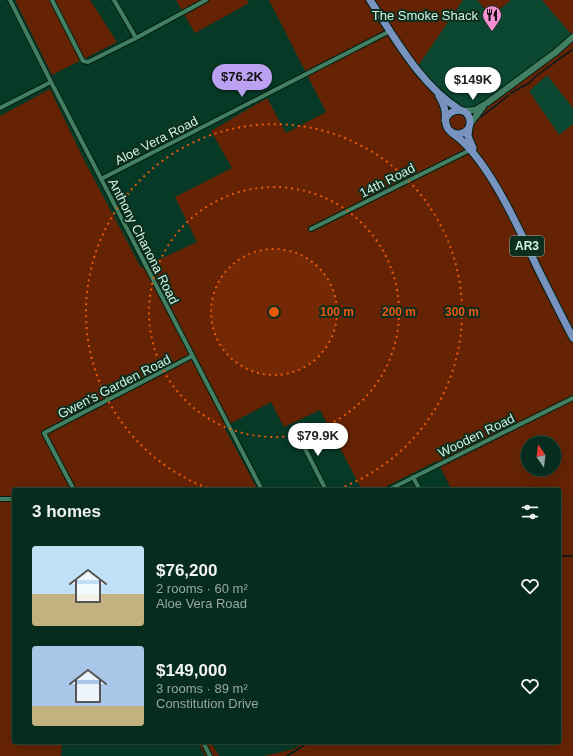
<!DOCTYPE html>
<html lang="en">
<head>
<meta charset="utf-8">
<style>
	:root { --surface:#052c1c; --page:#0e3425; --text:#f1f3f6; --muted:#97a7a3; --line:#26483b; --accent:#bca0f2 }
	body { margin:0; font-family:Helvetica,sans-serif; background:var(--page); color:var(--text); height:100vh; display:flex; flex-direction:column; font-size:15px; white-space:nowrap }
	* { box-sizing:border-box; margin:0 }
	p { font-size:13px; color:var(--muted) }
	.icon { flex:none; width:22px; height:22px; fill:none; stroke:currentColor; stroke-width:2; stroke-linecap:round; stroke-linejoin:round }
	.map { position:relative; flex:1; overflow:hidden }
	.drawer { position:absolute; left:12px; top:488px; width:549px; height:256px; display:flex; flex-direction:column; background:var(--surface); border-radius:4px; box-shadow:0 4px 16px #0002,0 0 0 1px var(--line) }
	.drawer>* { flex:none }
	.needle { width:26px; rotate:346deg }
	.tools { position:absolute; left:521px; top:436px; display:grid; gap:8px }
	.tools a { display:grid; place-items:center; width:40px; height:40px; border-radius:50%; background:var(--surface); box-shadow:0 4px 16px #0002,0 0 0 1px var(--line); font-size:20px }
	.price { position:absolute; translate:-50% -34px; padding:0 9px; border-radius:14px; background:#fff; color:#222; font-size:13px; line-height:26px; filter:drop-shadow(0 1px 2px #0008) }
	.price::after { content:''; position:absolute; left:50%; top:24px; width:12px; height:9px; margin-left:-6px; background:inherit; clip-path:polygon(0 0,100% 0,50% 100%) }
	.price.active { background:var(--accent); color:#111 }
	ul { padding:0; list-style:none }
	li { display:flex; align-items:center; gap:12px; height:100px; padding:0 20px }
	li span { display:grid; place-items:center; flex:none; width:112px; height:80px; border-radius:4px; color:#555 }
	li>.icon { margin-inline-start:auto }
	span .icon { width:48px; height:48px; fill:#fffc; stroke-width:1 }
	li b { font-size:17px }
	h2 { display:flex; justify-content:space-between; align-items:center; height:48px; padding:0 20px; font-size:17px }
	.map>svg:first-child { display:block }
</style>
</head>
<body>
<div class="map">
<svg width="573" height="756" viewBox="0 0 573 756">
	<rect width="100%" height="100%" fill="#073a26"/>
	<path fill="#0c4831" d="M 463,0 L 477,0 L 491,16 L 511,0 L 542,0 L 571,34 L 534,66 L 479,107 L 465,108 L 449,100 L 418,66 Z
		M 547,75 L 573,108 L 573,124 L 559,135 L 529,91 Z"/>
	<path fill="#652304" fill-rule="evenodd" d="M 15,0 L 90,0 L 117,42 L 52,75 Z
		M 176,0 L 247,0 L 249,3 L 195,33 Z
		M 269,0 L 367,0 L 423,82 L 436,97 L 440,104 L 442,115 L 441,122 L 444,130 L 449,135 L 463,145 L 486,175 L 573,339 L 573,756 L 264,756 L 294,749 L 303,742 L 559,742 L 559,490 L 452,490 L 437,461 L 379,490 L 362,490 L 320,410 L 284,427 L 271,402 L 224,427 L 258,490 L 14,490 L 14,742 L 62,742 L 61,756 L 0,756 L 0,116 L 50,89 L 83,158 L 141,268 L 197,242 L 175,197 L 232,168 L 211,131 L 267,98 L 286,133 L 326,112 ZM 528,443 L 554,443 L 554,469 L 528,469 Z
		M 374,0 L 463,0 L 418,66 Z
		M 477,0 L 511,0 L 491,16 Z
		M 542,0 L 573,0 L 573,108 L 547,75 L 529,91 L 559,135 L 573,124 L 573,328 L 508,203 L 472,144 C 467,129 476,117 487,108 L 484,103 L 534,66 L 571,34 Z
		M448 122a9 9 0 1 1 18 0a9 9 0 1 1-18 0Z
		M 198,742 L 211,742 L 219,756 L 205,756 Z"/>
	<g fill="none" stroke-linecap="round" stroke-linejoin="round">
		<path stroke="#041a21" stroke-width="1.5" d="M 511,93 L 529,83 L 536,76 L 573,49
			M 481,117 L 509,95
			M 559,556 L 573,556
			M 287,756 L 309,742"/>
		<defs>
			<path id="street" d="M 10,0 L 51,82 L 262,490
				M 52,0 L 83,61 L 88,62 L 136,38 L 206,0
				M 114,0 L 136,38
				M 0,108 L 51,82
				M 101,179 L 390,31
				M 311,229 L 470,150
				M 296,431 L 326,490
				M 413,477 L 420,490
				M 74,490 L 44,433 L 192,356
				M 388,490 L 573,398
				M 0,499 L 14,499
				M 203,742 L 210,756"/>
			<path id="secondary" d="M 463,111 L 475,110 L 487,103 L 556,52 L 573,37
				M 470,124 L 483,107"/>
			<path id="primary" d="M 370,0 C 396,40 420,84 460,110
				M 439,96 C 442,101 444,105 445,111 C 446,118 444,126 450,131 C 458,138 471,132 470,121 C 468,106 450,108 445,120
				M 469,127 L 468,136 L 473,148
				M 452,133 C 487,156 519,229 537,267 C 549,291 561,315 573,338"/>
		</defs>
		<use href="#street" stroke="#001f11" stroke-width="6"/>
		<use href="#secondary" stroke="#001f11" stroke-width="8"/>
		<use href="#primary" stroke="#001f11" stroke-width="9"/>
		<use href="#street" stroke="#438063" stroke-width="4"/>
		<use href="#secondary" stroke="#438063" stroke-width="6"/>
		<use href="#primary" stroke="#7893bf" stroke-width="7"/>
	</g>
	<circle cx="274" cy="312" r="63" fill="#e8590c" fill-opacity=".12"/>
	<g fill="none" stroke="#e8590c" stroke-width="2" stroke-dasharray="2 4">
		<circle cx="274" cy="312" r="63"/>
		<circle cx="274" cy="312" r="125"/>
		<path d="M213 490A188 188 0 1 1 335 490"/>
	</g>
	<defs>
		<symbol id="restaurant-pin" viewBox="-11 -11 22 30"><path d="M0 17L-7.5 6A9.5 9.5 0 1 1 7.5 6Z" fill="#f591d3" stroke="#0d2e1f"/><path d="M-5-6h1v4h1v-4h1v4h1v-4h1v5L-1.5 .5V6h-2V.5L-5-1ZM5-6V6H3V1.5H1.5Q1.5-4 5-6Z" fill="#111"/></symbol>
	</defs>
	<g fill-rule="evenodd">
		<use href="#restaurant-pin" x="481" y="4" width="22" height="30"/>
	</g>
	<g text-anchor="middle" stroke-width="4" stroke-linejoin="round" paint-order="stroke">
		<rect fill="#0d2e1f" stroke="#98b8a7" stroke-width="1" x="510" y="236" width="34" height="20" rx="3"/>
		<g font-size="12" font-weight="bold" fill="#d4f3e1">
			<text x="527" y="250">AR3</text>
		</g>
		<g font-size="13" fill="#d4f3e1" stroke="#0d2e1f" text-anchor="end">
			<text x="478" y="20">The Smoke Shack</text>
		</g>
		<g font-size="13" fill="#d4f3e1" stroke="#0d2e1f">
			<text transform="translate(156 140) rotate(-27)" y="5">Aloe Vera Road</text>
			<text transform="translate(387 180) rotate(-27)" y="5">14th Road</text>
			<text transform="translate(144 241) rotate(63)" y="5">Anthony Chanona Road</text>
			<text transform="translate(114 386) rotate(-27)" y="5">Gwen's Garden Road</text>
			<text transform="translate(476 435) rotate(-26)" y="5">Wooden Road</text>
		</g>
	</g>
	<circle cx="274" cy="312" r="6" fill="#e8590c" stroke="#0d2e1f" stroke-width="2"/>
	<g font-size="12" text-anchor="middle" font-weight="bold" fill="#e8590c" stroke="#0d2e1f" stroke-width="4" stroke-linejoin="round" paint-order="stroke">
		<text x="337" y="316">100 m</text>
		<text x="399" y="316">200 m</text>
		<text x="462" y="316">300 m</text>
	</g>
</svg>
<div class="tools">
<a><svg class="needle" viewBox="-14 -14 28 28"><path d="M0-13l5 13h-10z" fill="#e53935"/><path d="M0 13l5-13h-10z" fill="#97a7a3"/></svg></a>
</div>
<b class="price active" style="left:242px;top:98px">$76.2K</b>
<b class="price" style="left:473px;top:101px">$149K</b>
<b class="price" style="left:318px;top:457px">$79.9K</b>
<section class="drawer">
<h2>3 homes<svg class="icon" aria-label="filters" viewBox="0 0 24 24"><path d="M4 7h16M4 17h16"/><circle cx="9" cy="7" r="2"/><circle cx="15" cy="17" r="2"/></svg></h2>
<ul>
<li><span style="background:linear-gradient(#bfe0f5 60%,#c2b280 0)"><svg class="icon" aria-label="home" viewBox="0 0 24 24"><path d="M3 11l9-7 9 7M6 9v11h12V9"/></svg></span><div><b>$76,200</b><p>2 rooms · 60 m²</p><p>Aloe Vera Road</p></div><svg class="icon" aria-label="heart" viewBox="0 0 24 24"><path d="M12 20l-8-8c-3-5 5-10 8-4 3-6 11-1 8 4z"/></svg></li>
<li><span style="background:linear-gradient(#a9c7e8 75%,#c2b280 0)"><svg class="icon" aria-label="home" viewBox="0 0 24 24"><path d="M3 11l9-7 9 7M6 9v11h12V9"/></svg></span><div><b>$149,000</b><p>3 rooms · 89 m²</p><p>Constitution Drive</p></div><svg class="icon" aria-label="heart" viewBox="0 0 24 24"><path d="M12 20l-8-8c-3-5 5-10 8-4 3-6 11-1 8 4z"/></svg></li>
</ul>
</section>
</div>
</body>
</html>
